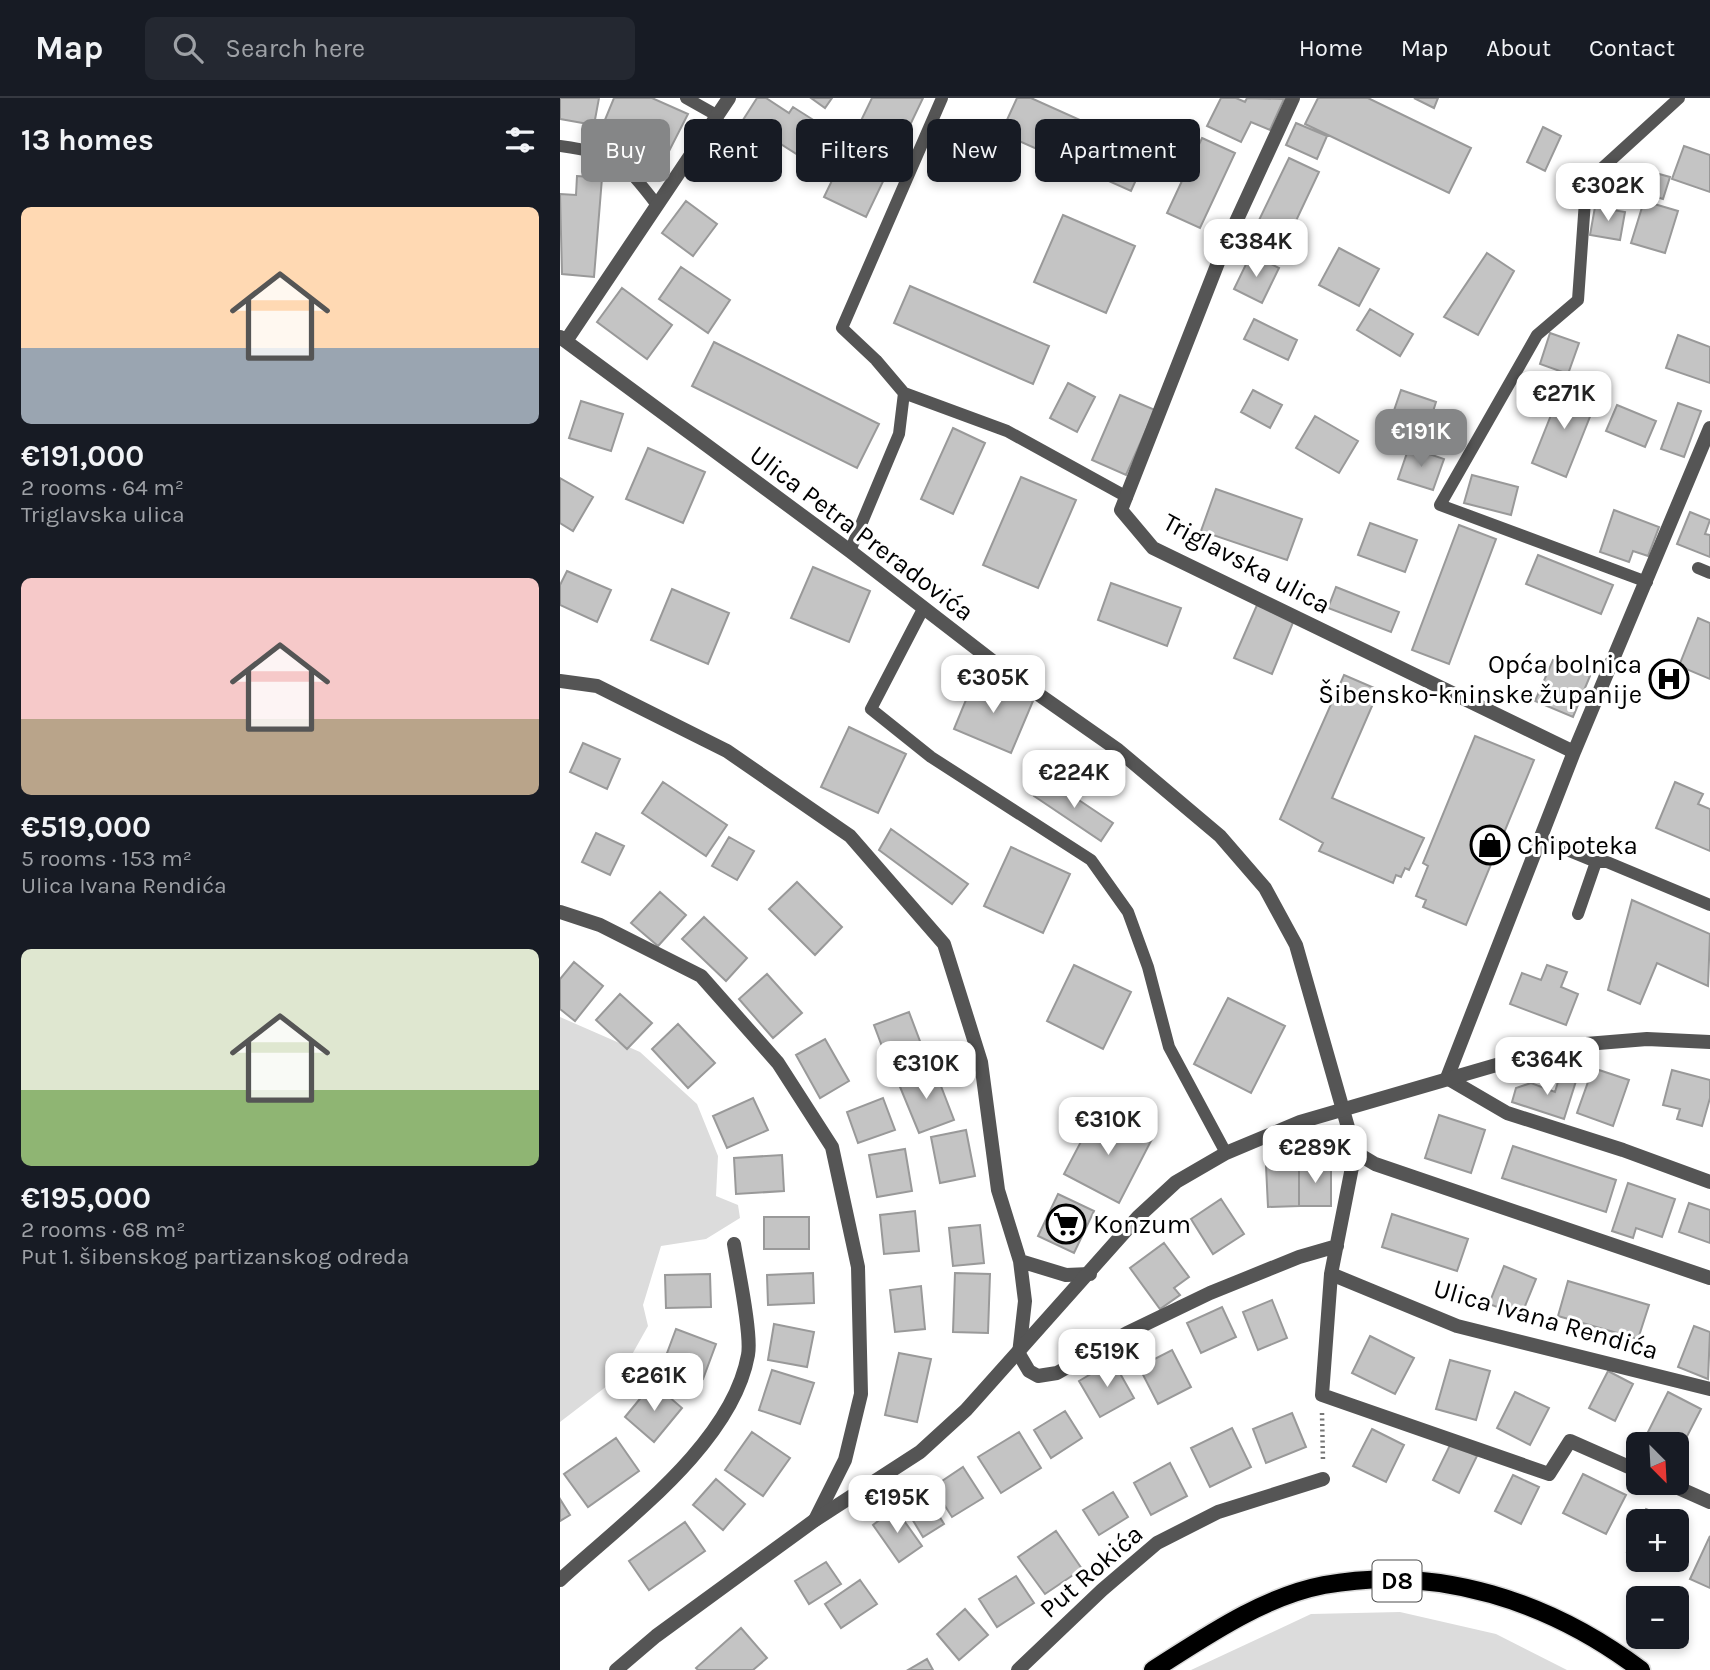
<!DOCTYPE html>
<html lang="en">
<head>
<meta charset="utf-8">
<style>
	:root { --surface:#171b24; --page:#242831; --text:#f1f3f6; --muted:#9ea1a6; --line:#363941; --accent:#858687 }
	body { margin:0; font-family:Karla,sans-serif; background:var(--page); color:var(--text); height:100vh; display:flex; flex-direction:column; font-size:26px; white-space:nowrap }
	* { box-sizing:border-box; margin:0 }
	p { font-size:23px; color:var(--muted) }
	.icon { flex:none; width:38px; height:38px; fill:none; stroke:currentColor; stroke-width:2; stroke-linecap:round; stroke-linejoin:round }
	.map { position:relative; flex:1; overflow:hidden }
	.sheet { display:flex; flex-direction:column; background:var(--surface); width:560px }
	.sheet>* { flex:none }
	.banner { position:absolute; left:21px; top:21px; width:665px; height:63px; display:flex; gap:14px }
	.needle { width:46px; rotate:156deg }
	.fabs { position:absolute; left:1066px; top:1334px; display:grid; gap:14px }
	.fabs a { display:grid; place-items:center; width:63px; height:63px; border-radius:10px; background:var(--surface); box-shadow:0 4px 10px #0003; font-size:35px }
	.price { position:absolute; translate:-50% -60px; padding:0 16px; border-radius:14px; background:#fff; color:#222; font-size:23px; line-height:46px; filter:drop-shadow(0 2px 4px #0008) }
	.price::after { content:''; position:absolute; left:50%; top:42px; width:21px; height:16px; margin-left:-10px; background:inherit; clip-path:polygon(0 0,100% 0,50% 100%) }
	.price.active { background:var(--accent); color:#fff }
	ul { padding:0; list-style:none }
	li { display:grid; align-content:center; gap:14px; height:371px; padding:0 21px }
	li span { display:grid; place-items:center; height:217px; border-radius:10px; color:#555 }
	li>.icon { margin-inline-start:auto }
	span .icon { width:126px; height:126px; fill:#fffc; stroke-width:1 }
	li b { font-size:30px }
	h2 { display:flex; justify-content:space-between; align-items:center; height:84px; padding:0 21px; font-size:30px }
	.pill { padding:0 24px; border-radius:10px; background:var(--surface); box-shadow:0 4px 10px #0003; font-size:24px; line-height:63px }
	.pill.active { background:var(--accent); color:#fff }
	header { display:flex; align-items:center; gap:42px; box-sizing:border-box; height:98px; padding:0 35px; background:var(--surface); border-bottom:2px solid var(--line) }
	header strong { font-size:33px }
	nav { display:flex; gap:38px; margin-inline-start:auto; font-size:24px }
	.search { width:490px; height:63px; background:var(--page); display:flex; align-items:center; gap:18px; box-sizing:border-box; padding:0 24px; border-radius:10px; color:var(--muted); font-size:26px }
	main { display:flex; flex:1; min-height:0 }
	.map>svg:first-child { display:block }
</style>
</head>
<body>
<header>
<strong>Map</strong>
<div class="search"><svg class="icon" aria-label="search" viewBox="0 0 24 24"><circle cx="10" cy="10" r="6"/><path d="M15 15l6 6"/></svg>Search here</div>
<nav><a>Home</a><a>Map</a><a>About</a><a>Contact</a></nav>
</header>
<main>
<section class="sheet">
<h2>13 homes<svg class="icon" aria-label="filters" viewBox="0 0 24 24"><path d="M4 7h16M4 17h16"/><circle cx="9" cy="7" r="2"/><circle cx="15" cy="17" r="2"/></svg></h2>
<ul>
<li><span style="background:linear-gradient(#ffd9b3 65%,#9aa5b1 0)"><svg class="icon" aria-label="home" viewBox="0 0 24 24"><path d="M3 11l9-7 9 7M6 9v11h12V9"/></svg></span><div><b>€191,000</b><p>2 rooms · 64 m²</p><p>Triglavska ulica</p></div></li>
<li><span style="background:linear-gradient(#f6c9c9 65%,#b9a48a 0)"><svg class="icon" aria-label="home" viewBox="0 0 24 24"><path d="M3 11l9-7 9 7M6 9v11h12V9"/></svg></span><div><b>€519,000</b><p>5 rooms · 153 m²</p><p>Ulica Ivana Rendića</p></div></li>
<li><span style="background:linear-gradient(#dfe7d0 65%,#8fb573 0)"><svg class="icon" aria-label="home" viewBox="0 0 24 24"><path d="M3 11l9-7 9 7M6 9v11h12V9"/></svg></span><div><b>€195,000</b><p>2 rooms · 68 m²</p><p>Put 1. šibenskog partizanskog odreda</p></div></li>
</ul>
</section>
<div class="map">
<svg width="1150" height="1572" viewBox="0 0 1150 1572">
	<rect width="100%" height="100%" fill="#fff"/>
	<path fill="#dcdcdc" d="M 0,919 L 80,954 L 137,1006 L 158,1058 L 156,1098 L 178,1107 L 180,1120 L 146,1141 L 101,1148 L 83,1207 L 88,1228 L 60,1278 L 0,1324 Z
		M 840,1514 L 936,1536 L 1007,1572 L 631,1572 L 751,1516 Z"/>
	<path fill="#c4c4c4" stroke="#999" stroke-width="2" d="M 0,0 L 39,0 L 34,27 L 0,21 Z
		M 54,0 L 92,0 L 128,16 L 106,59 L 42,29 Z
		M 197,0 L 206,0 L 229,15 L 233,9 L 266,30 L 246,62 L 183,22 Z
		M 251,0 L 272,0 L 265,10 Z
		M 312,0 L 363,0 L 306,119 L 264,99 Z
		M 457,0 L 471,0 L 589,53 L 571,93 L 441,35 Z
		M 661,0 L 676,0 L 685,4 L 687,0 L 724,1 L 710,32 L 691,24 L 681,44 L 647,28 Z
		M 758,0 L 808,0 L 911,50 L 889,95 L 745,26 Z
		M 854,0 L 878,0 L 874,10 Z
		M 736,25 L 767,38 L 757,61 L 726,47 Z
		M 983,29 L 1001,38 L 985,73 L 967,64 Z
		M 642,40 L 675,55 L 640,130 L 607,115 Z
		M 1124,48 L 1150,57 L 1150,94 L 1112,81 Z
		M 729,60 L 759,74 L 718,161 L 687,147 Z
		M 1074,69 L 1110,79 L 1103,101 L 1067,90 Z
		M 17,78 L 42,80 L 34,179 L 2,176 L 0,96 L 16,97 Z
		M 126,103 L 157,126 L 133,158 L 102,135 Z
		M 1084,103 L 1118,113 L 1105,155 L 1071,145 Z
		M 1035,109 L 1065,114 L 1060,142 L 1030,137 Z
		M 503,117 L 575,148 L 546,215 L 474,184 Z
		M 779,150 L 819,171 L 799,208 L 759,187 Z
		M 927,155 L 954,173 L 918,237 L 884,219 Z
		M 691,156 L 719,170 L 702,205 L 674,191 Z
		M 121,169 L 170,202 L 148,235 L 99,201 Z
		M 350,188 L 489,248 L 473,286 L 334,225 Z
		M 62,190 L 112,227 L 87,261 L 37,224 Z
		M 810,211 L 853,236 L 840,258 L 797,232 Z
		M 694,221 L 737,242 L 728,262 L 684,241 Z
		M 990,235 L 1019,245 L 1008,276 L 980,266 Z
		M 1118,237 L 1150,249 L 1150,285 L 1106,270 Z
		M 154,244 L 319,326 L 297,370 L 132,288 Z
		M 508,285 L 535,299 L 517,334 L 490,320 Z
		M 1003,287 L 1037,301 L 1006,379 L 972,365 Z
		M 693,292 L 722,307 L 710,330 L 681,314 Z
		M 841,292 L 876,304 L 866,336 L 830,324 Z
		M 560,297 L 595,312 L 566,377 L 532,362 Z
		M 21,303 L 63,316 L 51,353 L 9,340 Z
		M 1118,305 L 1141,313 L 1124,359 L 1101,351 Z
		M 1057,307 L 1096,323 L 1085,349 L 1046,333 Z
		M 755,318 L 798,343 L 779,375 L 736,350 Z
		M 393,330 L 425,345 L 393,416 L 361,401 Z
		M 849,349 L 884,361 L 873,392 L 838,381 Z
		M 88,350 L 145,374 L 123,425 L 66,401 Z
		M 912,377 L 958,389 L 951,417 L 904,405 Z
		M 461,379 L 516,402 L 478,490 L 423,467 Z
		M 0,380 L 33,399 L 13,433 L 0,425 Z
		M 656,391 L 742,421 L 727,462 L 641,433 Z
		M 1054,412 L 1099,429 L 1088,458 L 1073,453 L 1069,464 L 1040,454 Z
		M 1130,414 L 1150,422 L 1145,436 L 1150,437 L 1150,459 L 1117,446 Z
		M 810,425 L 857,442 L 845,474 L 798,457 Z
		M 899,427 L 936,441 L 889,566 L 852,552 Z
		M 978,457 L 1053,487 L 1041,516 L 966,486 Z
		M 253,469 L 310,493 L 289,544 L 231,520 Z
		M 7,473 L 51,492 L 37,524 L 0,507 L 0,487 Z
		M 551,485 L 621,510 L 607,548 L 538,522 Z
		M 776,489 L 839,514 L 831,534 L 768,510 Z
		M 112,491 L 169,515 L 148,566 L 91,542 Z
		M 697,507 L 734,522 L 712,576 L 674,560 Z
		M 1138,520 L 1150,525 L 1150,581 L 1119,568 Z
		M 993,562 L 1030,578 L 1013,619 L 975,603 Z
		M 784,577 L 819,592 L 772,700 L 864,740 L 849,772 L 845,770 L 841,779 L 836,777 L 833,785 L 759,753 L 763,745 L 720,721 Z
		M 415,580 L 473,603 L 451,655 L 394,631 Z
		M 289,629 L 346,656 L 318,715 L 261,689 Z
		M 915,638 L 974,662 L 906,827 L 863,809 L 866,802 L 856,798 L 868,768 L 863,765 Z
		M 23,645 L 60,661 L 47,691 L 10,674 Z
		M 486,680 L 553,725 L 541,743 L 474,698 Z
		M 103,684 L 167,727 L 146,758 L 82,715 Z
		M 1115,684 L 1143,696 L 1138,706 L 1150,711 L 1150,753 L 1096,730 Z
		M 331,731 L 408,786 L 392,806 L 319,752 Z
		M 36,735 L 64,748 L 50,777 L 22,764 Z
		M 169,739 L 194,753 L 177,782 L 152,768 Z
		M 451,749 L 510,776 L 483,835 L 424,808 Z
		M 237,784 L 282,829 L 255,857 L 209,811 Z
		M 100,794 L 126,817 L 98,848 L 71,825 Z
		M 1072,802 L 1150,836 L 1148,888 L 1097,865 L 1080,906 L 1048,892 Z
		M 144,819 L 187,860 L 166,883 L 122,841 Z
		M 14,864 L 43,888 L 15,923 L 0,911 L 0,881 Z
		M 514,867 L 571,894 L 543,951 L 487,923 Z
		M 987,867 L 1007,874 L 1001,889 L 1018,896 L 1006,927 L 950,906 L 962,875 L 981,882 Z
		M 207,876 L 242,915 L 213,940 L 179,901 Z
		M 60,896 L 92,925 L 67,951 L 36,922 Z
		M 668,900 L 725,928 L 691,995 L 634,966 Z
		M 349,914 L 361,946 L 326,959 L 314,927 Z
		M 118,926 L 155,965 L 128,990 L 92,951 Z
		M 265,941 L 289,983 L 260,1000 L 236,957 Z
		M 374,970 L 394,1022 L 359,1035 L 338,984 Z
		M 1033,970 L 1069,982 L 1053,1028 L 1017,1015 Z
		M 1112,972 L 1150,982 L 1150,1000 L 1142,1028 L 1117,1021 L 1120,1011 L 1103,1007 Z
		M 1000,977 L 1016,983 L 1004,1021 L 952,1004 L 956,990 L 971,985 L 995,994 Z
		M 193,1000 L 208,1032 L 167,1050 L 153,1018 Z
		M 323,1000 L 335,1032 L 298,1045 L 287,1014 Z
		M 537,1013 L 592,1041 L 559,1105 L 504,1076 Z
		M 879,1017 L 925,1032 L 911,1075 L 865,1060 Z
		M 406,1032 L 415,1078 L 380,1085 L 371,1039 Z
		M 953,1048 L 1056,1082 L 1046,1114 L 942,1080 Z
		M 345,1051 L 352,1093 L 317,1099 L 309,1057 Z
		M 222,1057 L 224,1093 L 176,1096 L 174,1060 Z
		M 739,1067 L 771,1067 L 771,1108 L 739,1108 Z
		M 739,1067 L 739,1108 L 708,1109 L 706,1068 Z
		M 1068,1085 L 1115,1101 L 1102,1139 L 1076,1130 L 1073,1140 L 1052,1133 Z
		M 498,1096 L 534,1113 L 514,1155 L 478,1138 Z
		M 661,1101 L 684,1136 L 653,1156 L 631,1121 Z
		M 1129,1105 L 1150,1112 L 1150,1145 L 1119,1134 Z
		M 355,1113 L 359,1153 L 324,1156 L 320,1117 Z
		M 832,1116 L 908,1141 L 897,1173 L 822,1149 Z
		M 204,1119 L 249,1119 L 249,1151 L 204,1151 Z
		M 420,1127 L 424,1165 L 393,1168 L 389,1130 Z
		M 604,1145 L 629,1179 L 614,1190 L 620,1197 L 600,1211 L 570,1170 Z
		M 944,1168 L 976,1181 L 961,1218 L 929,1206 Z
		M 253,1175 L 254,1205 L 208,1207 L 207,1177 Z
		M 395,1175 L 430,1176 L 428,1235 L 393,1234 Z
		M 150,1176 L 151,1209 L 106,1210 L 105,1177 Z
		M 1008,1183 L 1089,1207 L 1078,1241 L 998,1218 Z
		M 361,1188 L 365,1231 L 335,1234 L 330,1192 Z
		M 712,1202 L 727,1240 L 698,1252 L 683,1214 Z
		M 662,1209 L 676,1239 L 641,1255 L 627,1225 Z
		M 214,1226 L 254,1234 L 247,1269 L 208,1262 Z
		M 1134,1228 L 1150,1234 L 1148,1281 L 1118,1269 Z
		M 116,1231 L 156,1246 L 143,1281 L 103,1266 Z
		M 810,1238 L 854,1260 L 835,1296 L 792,1275 Z
		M 612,1252 L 631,1289 L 598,1306 L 579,1269 Z
		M 339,1255 L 371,1261 L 357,1324 L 325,1317 Z
		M 890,1262 L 930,1273 L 916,1322 L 876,1311 Z
		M 553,1263 L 574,1300 L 540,1319 L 519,1283 Z
		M 212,1272 L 254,1285 L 240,1326 L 199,1312 Z
		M 1048,1273 L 1073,1286 L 1055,1323 L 1029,1310 Z
		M 93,1285 L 122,1310 L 94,1344 L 65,1319 Z
		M 955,1294 L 989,1310 L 970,1347 L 937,1330 Z
		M 1108,1294 L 1141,1311 L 1117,1358 L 1116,1346 L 1092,1346 L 1084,1342 Z
		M 505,1313 L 522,1340 L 491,1360 L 474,1332 Z
		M 732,1315 L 746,1349 L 706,1365 L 693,1331 Z
		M 672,1330 L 691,1369 L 650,1389 L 631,1350 Z
		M 812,1331 L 844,1347 L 826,1384 L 793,1368 Z
		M 192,1334 L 230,1360 L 203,1398 L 165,1372 Z
		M 459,1334 L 481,1370 L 441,1395 L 418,1359 Z
		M 56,1340 L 79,1373 L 28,1409 L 4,1376 Z
		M 891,1345 L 917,1358 L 899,1395 L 873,1382 Z
		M 610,1365 L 627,1398 L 591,1417 L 574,1385 Z
		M 403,1369 L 423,1400 L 392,1419 L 373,1389 Z
		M 1023,1376 L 1066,1397 L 1046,1436 L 1003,1415 Z
		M 953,1377 L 979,1389 L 961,1426 L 935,1413 Z
		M 156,1381 L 185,1406 L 163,1432 L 133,1407 Z
		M 364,1393 L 384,1426 L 363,1439 L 343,1406 Z
		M 553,1394 L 568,1419 L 539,1437 L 523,1412 Z
		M 0,1401 L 10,1417 L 0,1423 Z
		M 335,1410 L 362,1448 L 339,1464 L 313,1427 Z
		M 1086,1411 L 1112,1423 L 1081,1423 Z
		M 125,1424 L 145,1453 L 89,1492 L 69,1463 Z
		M 1078,1429 L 1078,1459 L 1067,1454 Z
		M 496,1433 L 522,1471 L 485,1496 L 458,1459 Z
		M 1150,1438 L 1150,1490 L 1130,1481 Z
		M 266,1464 L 281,1486 L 249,1506 L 235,1483 Z
		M 456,1478 L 474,1505 L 437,1529 L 419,1501 Z
		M 300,1482 L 317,1506 L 281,1530 L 265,1506 Z
		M 405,1511 L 428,1537 L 399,1562 L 377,1536 Z
		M 181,1530 L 207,1560 L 193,1572 L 138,1572 L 136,1570 Z
		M 367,1561 L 373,1572 L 348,1572 Z"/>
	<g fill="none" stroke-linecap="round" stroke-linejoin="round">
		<defs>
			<path id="primary" d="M 593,1572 C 645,1539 702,1499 764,1487 C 878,1466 991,1504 1081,1572"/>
		</defs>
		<use href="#primary" stroke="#dbdbdb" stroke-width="21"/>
		<path stroke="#777" stroke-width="4.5" stroke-dasharray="2 3.5" stroke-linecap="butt" d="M 762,1315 L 763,1363"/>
		<path stroke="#555" stroke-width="12" d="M 126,0 L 158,18
			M 0,48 C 56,56 63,63 97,107
			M 344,295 L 447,333 L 567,399
			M 290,453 L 339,336 L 344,295 L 316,262 L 282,230 L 382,0
			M 1138,470 L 1150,475
			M 1087,484 L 880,407 L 977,237 L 1018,202 L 1025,103 L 1039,73 L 1119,0
			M 363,511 L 311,611 L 371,659 L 531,762 L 568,814 L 588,869 L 609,949 L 666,1055
			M 980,741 L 1036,764 L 1018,816
			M 1036,764 L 1047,764 L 1150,807"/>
		<path stroke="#555" stroke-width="14" d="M 733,0 L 663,152 L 561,412 L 593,450 L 1014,654
			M 0,239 L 290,453 L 448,575 L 558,652 L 660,738 L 705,790 L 736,847 L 795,1054 L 771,1176 L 762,1297 L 989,1376 L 1010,1343 L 1078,1373
			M 6,243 L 169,0
			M 1150,330 L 1014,654 L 887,980 L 947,1015 L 1063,1052 L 1150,1084
			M 0,583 L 37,588 L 167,653 L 290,738 L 384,846 L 421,964 L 438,1092 L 460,1163 L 506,1177 L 530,1176
			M 0,814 L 40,827 L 141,878 L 218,965 L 272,1049 L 298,1169 L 301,1296 L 285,1362 L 255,1422
			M 795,1054 L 815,1066 L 1150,1180
			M 460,1163 L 465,1203 L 459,1256 L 469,1273 L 478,1278 L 497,1275 L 567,1235 L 650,1195 L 739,1159 L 777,1148
			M 771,1176 L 897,1228 L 1150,1291
			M 1105,1384 L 1150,1404
			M 0,1482 C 64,1423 172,1346 188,1257 C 192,1236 178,1171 174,1146
			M 458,1572 L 542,1492 L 597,1445 L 658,1414 L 763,1381"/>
		<path stroke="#555" stroke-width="14" d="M 56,1572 L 96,1538 L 255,1422 L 360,1354 L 406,1312 L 578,1119 L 616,1084 L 666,1055 L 740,1024 L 957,961 L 1026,946 L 1087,941 L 1150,944"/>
		<use href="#primary" stroke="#000" stroke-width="18"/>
	</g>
	<defs>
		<symbol id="hospital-ring" viewBox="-11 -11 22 22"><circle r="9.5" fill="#fff" stroke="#000" stroke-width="1.5"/><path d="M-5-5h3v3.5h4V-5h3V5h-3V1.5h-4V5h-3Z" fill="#000"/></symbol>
		<symbol id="shop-ring" viewBox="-11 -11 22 22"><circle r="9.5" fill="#fff" stroke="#000" stroke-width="1.5"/><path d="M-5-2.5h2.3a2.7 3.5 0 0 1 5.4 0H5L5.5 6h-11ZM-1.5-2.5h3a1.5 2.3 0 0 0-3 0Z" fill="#000"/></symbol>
		<symbol id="supermarket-ring" viewBox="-11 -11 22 22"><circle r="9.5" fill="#fff" stroke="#000" stroke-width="1.5"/><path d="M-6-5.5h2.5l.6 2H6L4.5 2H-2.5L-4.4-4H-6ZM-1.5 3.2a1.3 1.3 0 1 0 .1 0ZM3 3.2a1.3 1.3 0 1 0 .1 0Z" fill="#000"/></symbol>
	</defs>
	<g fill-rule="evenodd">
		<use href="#hospital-ring" x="1087" y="559" width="44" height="44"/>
		<use href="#shop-ring" x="908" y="725" width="44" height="44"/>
		<use href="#supermarket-ring" x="484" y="1104" width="44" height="44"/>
	</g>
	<g text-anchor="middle" stroke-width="6" stroke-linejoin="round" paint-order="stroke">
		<rect fill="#fff" stroke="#4c4c4c" stroke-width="2" x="812.5" y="1462.5" width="49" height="41" rx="5"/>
		<g font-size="24" font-weight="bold" fill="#000">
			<text x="837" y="1491">D8</text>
		</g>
		<g font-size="26" fill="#000" stroke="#fff">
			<text transform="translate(302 435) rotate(37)" y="9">Ulica Petra Preradovića</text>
			<text transform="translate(687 465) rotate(28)" y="9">Triglavska ulica</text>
			<text transform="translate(986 1221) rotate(16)" y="9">Ulica Ivana Rendića</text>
			<text transform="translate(531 1473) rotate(-41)" y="9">Put Rokića</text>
		</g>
		<g font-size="26" fill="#000" stroke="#fff" text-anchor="start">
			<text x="1082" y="575" text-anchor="end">Opća bolnica<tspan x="1082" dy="30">Šibensko-kninske županije</tspan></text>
			<text x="957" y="756">Chipoteka</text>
			<text x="533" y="1135">Konzum</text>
		</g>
	</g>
</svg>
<div class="fabs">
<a><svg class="needle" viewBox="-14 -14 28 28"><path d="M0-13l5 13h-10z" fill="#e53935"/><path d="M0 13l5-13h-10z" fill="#9ea1a6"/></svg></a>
<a>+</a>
<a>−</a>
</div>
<b class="price" style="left:1048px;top:125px">€302K</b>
<b class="price" style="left:696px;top:181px">€384K</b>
<b class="price" style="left:1004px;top:333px">€271K</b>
<b class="price active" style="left:861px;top:371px">€191K</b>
<b class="price" style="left:433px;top:617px">€305K</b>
<b class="price" style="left:514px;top:712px">€224K</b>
<b class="price" style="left:987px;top:999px">€364K</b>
<b class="price" style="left:366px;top:1003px">€310K</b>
<b class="price" style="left:548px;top:1059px">€310K</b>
<b class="price" style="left:755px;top:1087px">€289K</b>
<b class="price" style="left:547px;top:1291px">€519K</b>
<b class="price" style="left:94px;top:1315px">€261K</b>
<b class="price" style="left:337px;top:1437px">€195K</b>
<div class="banner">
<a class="pill active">Buy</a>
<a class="pill">Rent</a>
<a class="pill">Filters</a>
<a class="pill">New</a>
<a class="pill">Apartment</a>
</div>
</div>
</main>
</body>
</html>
